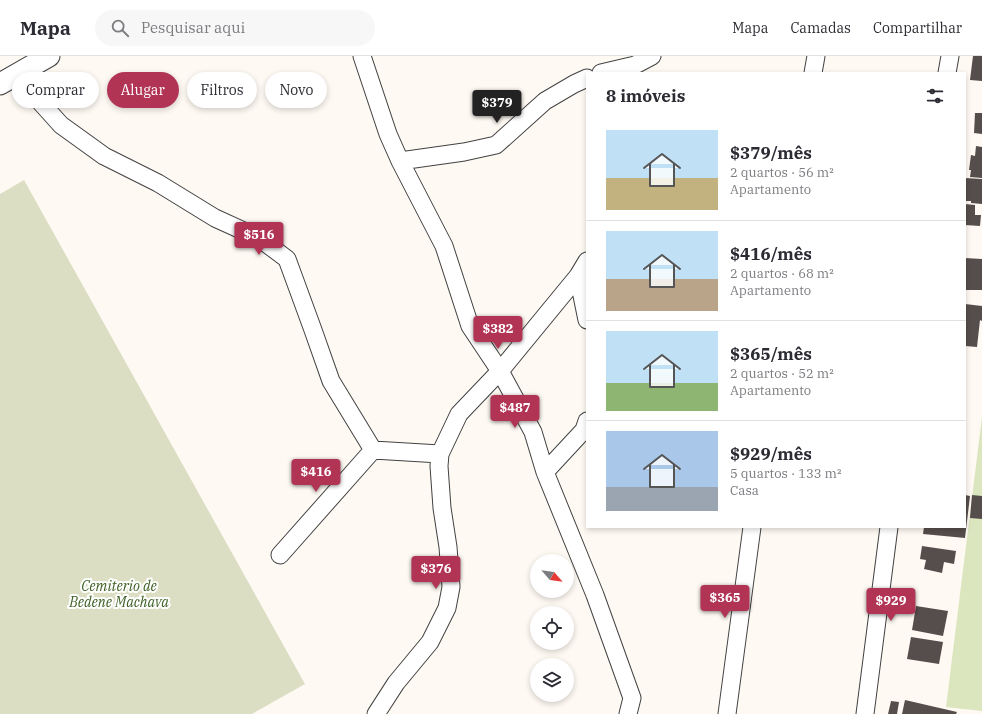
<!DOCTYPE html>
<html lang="pt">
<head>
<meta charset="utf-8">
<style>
	:root { --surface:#fff; --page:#f7f7f7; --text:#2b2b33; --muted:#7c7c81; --line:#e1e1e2; --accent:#b13455 }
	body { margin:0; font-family:"IBM Plex Serif",serif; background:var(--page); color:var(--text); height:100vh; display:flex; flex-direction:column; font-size:15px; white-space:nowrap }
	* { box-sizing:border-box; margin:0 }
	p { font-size:13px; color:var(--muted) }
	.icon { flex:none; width:22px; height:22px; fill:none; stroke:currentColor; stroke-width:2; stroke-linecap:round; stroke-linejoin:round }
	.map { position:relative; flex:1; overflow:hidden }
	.panel { position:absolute; left:586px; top:16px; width:380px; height:456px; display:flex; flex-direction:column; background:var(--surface); border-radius:0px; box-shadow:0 2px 6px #0003 }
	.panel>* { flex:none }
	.top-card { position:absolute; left:12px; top:16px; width:380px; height:36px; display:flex; gap:8px }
	.needle { width:26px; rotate:118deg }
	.controls { position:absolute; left:530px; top:498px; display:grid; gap:8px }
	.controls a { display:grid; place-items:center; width:44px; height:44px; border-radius:50%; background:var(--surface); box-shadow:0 2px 6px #0003; font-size:20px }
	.price { position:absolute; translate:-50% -34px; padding:0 9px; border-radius:4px; background:var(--accent); color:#fff; font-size:13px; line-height:26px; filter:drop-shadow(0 1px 2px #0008) }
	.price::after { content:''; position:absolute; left:50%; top:24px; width:12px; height:9px; margin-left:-6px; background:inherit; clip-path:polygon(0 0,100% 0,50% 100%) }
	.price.selected { background:#222; color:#fff }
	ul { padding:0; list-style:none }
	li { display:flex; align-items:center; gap:12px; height:100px; padding:0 20px }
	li+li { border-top:1px solid var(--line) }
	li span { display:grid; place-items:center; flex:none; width:112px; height:80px; border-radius:0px; color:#555 }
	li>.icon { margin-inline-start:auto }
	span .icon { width:48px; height:48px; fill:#fffc; stroke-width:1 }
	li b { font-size:17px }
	h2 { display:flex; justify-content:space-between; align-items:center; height:48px; padding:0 20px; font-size:17px }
	.tag { padding:0 14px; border-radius:18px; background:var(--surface); box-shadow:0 2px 6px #0003; font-size:14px; line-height:36px }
	.tag.selected { background:var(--accent); color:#fff }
	header { display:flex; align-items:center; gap:24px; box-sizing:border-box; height:56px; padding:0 20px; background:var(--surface); border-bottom:1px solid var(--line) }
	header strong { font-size:19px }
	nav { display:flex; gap:22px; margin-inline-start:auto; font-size:14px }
	.search { width:280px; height:36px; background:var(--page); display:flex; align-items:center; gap:10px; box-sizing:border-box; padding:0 14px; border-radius:22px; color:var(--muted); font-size:15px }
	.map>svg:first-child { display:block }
</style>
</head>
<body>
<header>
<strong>Mapa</strong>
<div class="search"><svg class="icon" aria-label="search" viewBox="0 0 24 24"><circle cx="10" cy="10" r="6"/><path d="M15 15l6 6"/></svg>Pesquisar aqui</div>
<nav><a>Mapa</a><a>Camadas</a><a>Compartilhar</a></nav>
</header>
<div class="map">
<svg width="982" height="658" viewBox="0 0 982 658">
	<rect width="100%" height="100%" fill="#fef9f2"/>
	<path fill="#dbe5be" d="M 982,361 L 982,655 L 946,651 Z"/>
	<path fill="#dcdec4" d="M 24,124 L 305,628 L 252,658 L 0,658 L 0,138 Z"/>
	<path fill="#564e4c" d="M 973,0 L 982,0 L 982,25 L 970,24 Z
		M 975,57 L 982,57 L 982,78 L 974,77 Z
		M 976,90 L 982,91 L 982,122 L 970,121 L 971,114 L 969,114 L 971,99 L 975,100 Z
		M 965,122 L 982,123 L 982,148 L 971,147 L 971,145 L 965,145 Z
		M 965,148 L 975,149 L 975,159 L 981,159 L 980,170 L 965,169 Z
		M 965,202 L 982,203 L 982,234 L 965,234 Z
		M 965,248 L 982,250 L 982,265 L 980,264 L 977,291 L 965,290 Z
		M 965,439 L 970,440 L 965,482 L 923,478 L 924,471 L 965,471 Z
		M 972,439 L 982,440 L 982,463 L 970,462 Z
		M 922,490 L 956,495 L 954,508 L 944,506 L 942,517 L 924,513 L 926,504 L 920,503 Z
		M 916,550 L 948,555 L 943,580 L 912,574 Z
		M 911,581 L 943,586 L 939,608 L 907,603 Z
		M 905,644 L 957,656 L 956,658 L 902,658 Z
		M 891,645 L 899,646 L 897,658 L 888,658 Z"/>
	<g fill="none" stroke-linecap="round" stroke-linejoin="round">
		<defs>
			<path id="minor" d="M 362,0 L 388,78 L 400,105 L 444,190 L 470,270 L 500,315 L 533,376 L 545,416 L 595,539 L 632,642 L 628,658
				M 601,17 L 635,9 L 652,0
				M 813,17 L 816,0
				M 947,17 L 950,0
				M 16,19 L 61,69 L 104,100 L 158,127 L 215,162 L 259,182 L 287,203 L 313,274 L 331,325 L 373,394 L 440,398
				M 400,105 L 464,96 L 496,89 L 545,45 L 574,28 L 587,22
				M 578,220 L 587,264
				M 545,416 L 584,374 L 587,365
				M 280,499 L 373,394
				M 376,658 L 396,627 L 430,586 L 447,552 L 451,531 L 448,491 L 442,452 L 439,410 L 440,398 L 459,358 L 500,315 L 578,220 L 587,205
				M 727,658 L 752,471
				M 865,658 L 889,471"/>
			<path id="tertiary" d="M 0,28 L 49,0"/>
		</defs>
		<use href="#minor" stroke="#424242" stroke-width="19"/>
		<use href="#tertiary" stroke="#424242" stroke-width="23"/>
		<use href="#minor" stroke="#fff" stroke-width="17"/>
		<use href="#tertiary" stroke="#fff" stroke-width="21"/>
	</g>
	<g text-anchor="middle" stroke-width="4" stroke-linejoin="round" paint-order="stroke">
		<g font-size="14" font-style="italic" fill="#3e6125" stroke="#fff">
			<text x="119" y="535">Cemiterio de<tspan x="119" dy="16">Bedene Machava</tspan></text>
		</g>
	</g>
</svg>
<div class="controls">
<a><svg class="needle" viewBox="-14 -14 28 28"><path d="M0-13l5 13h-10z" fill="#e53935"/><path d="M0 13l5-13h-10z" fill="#7c7c81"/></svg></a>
<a><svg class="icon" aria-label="locate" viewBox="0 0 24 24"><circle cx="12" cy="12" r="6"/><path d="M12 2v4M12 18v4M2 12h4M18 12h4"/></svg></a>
<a><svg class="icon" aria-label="layers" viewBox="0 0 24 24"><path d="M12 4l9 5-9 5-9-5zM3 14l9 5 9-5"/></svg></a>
</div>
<b class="price selected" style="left:497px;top:68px">$379</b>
<b class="price" style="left:259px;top:200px">$516</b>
<b class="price" style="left:498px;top:294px">$382</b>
<b class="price" style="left:515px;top:373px">$487</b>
<b class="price" style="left:316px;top:437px">$416</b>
<b class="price" style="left:436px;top:534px">$376</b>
<b class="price" style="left:725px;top:563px">$365</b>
<b class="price" style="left:891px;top:566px">$929</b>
<div class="top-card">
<a class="tag">Comprar</a>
<a class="tag selected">Alugar</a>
<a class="tag">Filtros</a>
<a class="tag">Novo</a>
</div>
<section class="panel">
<h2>8 imóveis<svg class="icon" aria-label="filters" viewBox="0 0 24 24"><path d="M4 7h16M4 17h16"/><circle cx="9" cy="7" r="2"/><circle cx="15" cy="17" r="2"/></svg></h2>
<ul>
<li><span style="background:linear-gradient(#bfe0f5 60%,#c2b280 0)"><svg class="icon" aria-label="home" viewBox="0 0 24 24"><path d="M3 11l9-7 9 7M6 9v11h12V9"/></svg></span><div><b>$379/mês</b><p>2 quartos · 56 m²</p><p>Apartamento</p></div></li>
<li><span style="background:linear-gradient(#bfe0f5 60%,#b9a48a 0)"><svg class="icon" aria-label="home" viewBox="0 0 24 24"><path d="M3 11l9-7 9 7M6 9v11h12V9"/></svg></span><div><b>$416/mês</b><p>2 quartos · 68 m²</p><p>Apartamento</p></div></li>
<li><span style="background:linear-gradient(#bfe0f5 65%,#8fb573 0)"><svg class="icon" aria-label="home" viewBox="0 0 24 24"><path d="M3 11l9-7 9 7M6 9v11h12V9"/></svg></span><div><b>$365/mês</b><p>2 quartos · 52 m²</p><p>Apartamento</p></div></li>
<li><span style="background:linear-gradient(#a9c7e8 70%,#9aa5b1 0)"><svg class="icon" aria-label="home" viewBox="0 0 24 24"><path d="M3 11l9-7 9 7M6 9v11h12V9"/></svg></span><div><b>$929/mês</b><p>5 quartos · 133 m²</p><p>Casa</p></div></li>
</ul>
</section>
</div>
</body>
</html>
